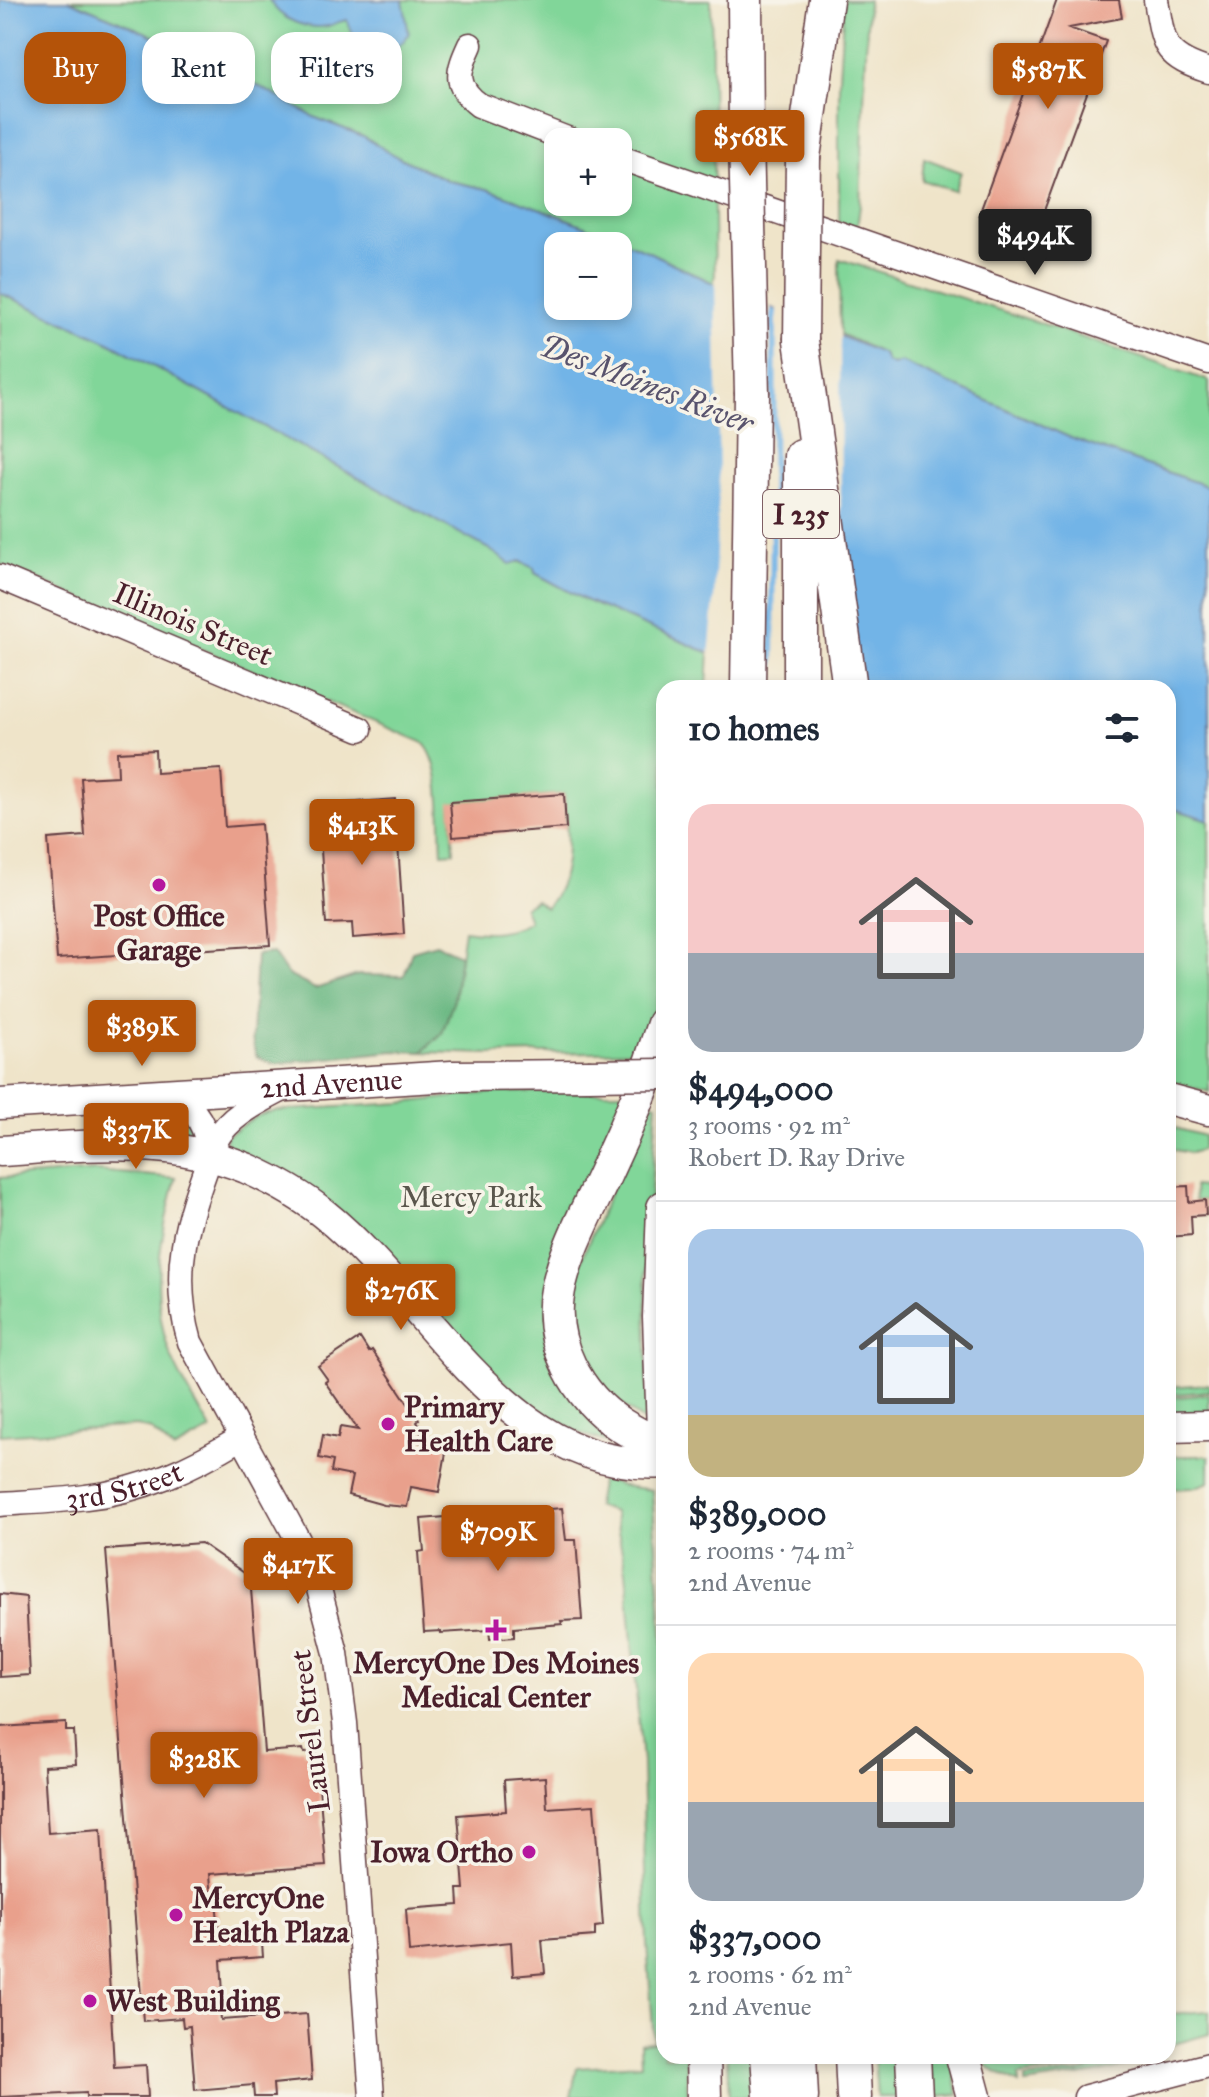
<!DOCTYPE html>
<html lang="en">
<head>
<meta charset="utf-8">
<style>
	:root { --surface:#fff; --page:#f2f2f3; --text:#1f2937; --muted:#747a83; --line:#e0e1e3; --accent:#b45309 }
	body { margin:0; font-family:"IM FELL Great Primer",serif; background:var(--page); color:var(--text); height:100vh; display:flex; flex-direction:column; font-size:30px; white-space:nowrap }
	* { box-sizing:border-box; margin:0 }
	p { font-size:26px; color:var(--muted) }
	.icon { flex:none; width:44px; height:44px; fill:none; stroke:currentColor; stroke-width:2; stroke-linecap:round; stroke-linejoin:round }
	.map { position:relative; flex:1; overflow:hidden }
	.drawer { position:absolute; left:656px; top:680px; width:520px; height:1384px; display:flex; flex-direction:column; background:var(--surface); border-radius:24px; box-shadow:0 4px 12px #0003 }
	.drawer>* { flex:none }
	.top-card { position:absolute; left:24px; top:32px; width:512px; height:72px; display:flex; gap:16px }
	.fabs { position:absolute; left:544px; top:128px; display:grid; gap:16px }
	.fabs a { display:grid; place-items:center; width:88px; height:88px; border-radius:16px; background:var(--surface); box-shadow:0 4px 12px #0003; font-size:40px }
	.price { position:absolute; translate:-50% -68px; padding:0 18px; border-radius:8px; background:var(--accent); color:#fff; font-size:26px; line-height:52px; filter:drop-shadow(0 2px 4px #0008) }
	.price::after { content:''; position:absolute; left:50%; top:48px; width:24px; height:18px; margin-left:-12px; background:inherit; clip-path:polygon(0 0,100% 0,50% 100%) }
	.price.selected { background:#222; color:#fff }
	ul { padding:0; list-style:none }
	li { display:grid; align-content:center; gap:16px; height:424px; padding:0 32px }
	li+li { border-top:2px solid var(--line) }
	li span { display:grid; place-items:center; height:248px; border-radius:24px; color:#555 }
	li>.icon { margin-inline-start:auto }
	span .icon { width:144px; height:144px; fill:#fffc; stroke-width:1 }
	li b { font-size:34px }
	h2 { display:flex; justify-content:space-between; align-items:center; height:96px; padding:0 32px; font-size:34px }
	.chip { padding:0 28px; border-radius:24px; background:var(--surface); box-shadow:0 4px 12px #0003; font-size:28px; line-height:72px }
	.chip.selected { background:var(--accent); color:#fff }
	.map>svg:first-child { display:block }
</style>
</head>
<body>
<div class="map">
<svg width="1209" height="2097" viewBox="0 0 1209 2097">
	<rect width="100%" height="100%" fill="#f7f3e8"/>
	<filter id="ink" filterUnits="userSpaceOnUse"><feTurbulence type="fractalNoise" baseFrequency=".0125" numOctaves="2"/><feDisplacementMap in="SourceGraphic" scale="16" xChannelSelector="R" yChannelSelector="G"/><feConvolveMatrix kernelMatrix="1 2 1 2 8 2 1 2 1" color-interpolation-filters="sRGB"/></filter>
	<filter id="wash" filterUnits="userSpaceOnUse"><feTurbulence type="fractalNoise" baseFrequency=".006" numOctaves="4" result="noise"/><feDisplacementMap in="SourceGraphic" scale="32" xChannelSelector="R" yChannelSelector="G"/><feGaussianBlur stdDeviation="1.8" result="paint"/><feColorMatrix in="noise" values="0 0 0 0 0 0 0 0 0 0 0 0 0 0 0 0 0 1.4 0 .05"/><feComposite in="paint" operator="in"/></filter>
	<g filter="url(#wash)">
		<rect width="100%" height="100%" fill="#efe4c9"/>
		<path fill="#81d699" stroke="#667a62" stroke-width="2" fill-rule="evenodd" d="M 69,0 L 711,0 L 715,284 L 647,251 L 549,212 L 487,189 L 450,181 L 396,156 L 363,136 L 316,118 L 215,62 ZM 558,142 L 618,142 L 618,202 L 558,202 Z
			M 844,0 L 868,0 L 860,206 L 857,228 L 839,222 L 839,77 Z
			M 924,158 L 961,172 L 954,191 L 922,180 Z
			M 839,259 L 1043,324 L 1209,381 L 1209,487 L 1073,439 L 901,362 L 893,365 L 886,362 L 883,354 L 840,334 Z
			M 0,293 L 105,340 L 489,549 C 504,560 518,560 534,568 L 535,573 L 585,600 L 709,653 L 707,688 L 664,688 L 664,976 L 644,1051 L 492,1054 L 422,1052 L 442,1033 L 454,999 L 464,930 C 488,934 508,933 529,921 L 524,907 L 536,900 L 546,908 C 574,875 567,834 564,794 L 451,803 L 454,852 L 442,853 C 440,825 444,760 422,742 L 0,564 Z
			M 1168,807 L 1209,820 L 1209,1092 L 1168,1081 Z
			M 496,1092 L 630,1092 L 546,1297 L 612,1433 L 609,1443 L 576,1432 L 516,1394 L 404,1276 L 225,1147 L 227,1135 L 257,1116 L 274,1111 L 401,1103 Z
			M 649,1101 L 657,1104 L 646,1268 L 648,1425 L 587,1377 L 572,1340 L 571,1283 Z
			M 170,1109 L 189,1120 L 194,1137 L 134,1129 L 100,1130 L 99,1113 Z
			M 1168,1126 L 1204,1136 L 1201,1150 L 1191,1153 L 1168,1149 Z
			M 97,1171 L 176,1178 C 161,1235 149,1290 168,1348 C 178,1377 197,1404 211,1430 L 173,1450 L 151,1430 L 137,1426 L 0,1435 L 0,1178 Z
			M 1194,1186 L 1209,1188 L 1209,1214 L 1206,1215 L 1204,1200 L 1195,1201 Z
			M 1209,1384 L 1209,1391 L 1168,1395 L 1168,1387 Z
			M 1209,1394 L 1209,1413 L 1168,1412 L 1168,1398 Z
			M 1168,1456 L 1209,1456 L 1209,1482 L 1193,1488 L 1168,1489 Z
			M 601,1478 L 623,1486 L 652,1490 L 664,1661 L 664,2056 L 686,2056 L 688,2097 L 571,2097 L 577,2068 L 641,2064 L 640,2043 L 654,2042 L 647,1943 L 642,1762 L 626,1571 L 614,1512 L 596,1506 Z
			M 1209,2011 L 1209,2034 L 1168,2046 L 1168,2014 Z
			M 727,2056 L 757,2056 L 760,2097 L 729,2097 Z
			M 874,2056 L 906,2056 L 907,2097 L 877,2097 Z
			M 926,2056 L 952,2056 L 958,2094 L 927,2097 Z
			M 977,2056 L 1132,2056 L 1094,2065 L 1019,2076 L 1019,2084 L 992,2070 Z
			M 1148,2056 L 1164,2056 L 1097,2073 L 1025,2084 L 1025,2079 L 1079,2072 Z"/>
		<path fill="#68b781" stroke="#596b56" stroke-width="2" d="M 436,944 L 460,955 L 454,999 L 442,1033 L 422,1052 L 394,1051 L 273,1064 L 256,1056 L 252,1039 L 256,955 L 273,953 L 288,975 L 315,989 L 358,975 L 404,976 L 412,951 Z"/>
		<path fill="#72b4e7" stroke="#5e6a89" stroke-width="2" fill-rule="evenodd" d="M 0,0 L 69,0 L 215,62 L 316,118 L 363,136 L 396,156 L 449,181 L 487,189 L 549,212 L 647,251 L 715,284 L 883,354 L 886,362 L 893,365 L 901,362 L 1073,439 L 1209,487 L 1209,820 L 1168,807 L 1168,688 L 816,688 L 709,653 L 585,600 L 535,573 L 534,568 L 520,561 L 510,564 L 489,549 L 105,340 L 0,293 ZM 558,246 L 618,246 L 618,306 L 558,306 Z
			M 269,0 L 403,0 L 409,34 C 398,51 375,63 358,44 C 352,37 351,27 347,20 C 340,21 335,24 328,26 C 305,30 281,20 269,0 Z"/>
		<path fill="#efe4c9" d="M 715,279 L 771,302 L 769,676 L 709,657 L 714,600 L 719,476 Z
			M 777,305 L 840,330 L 841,528 L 833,688 L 803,688 L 775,679 Z"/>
		<g id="blocks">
			<path fill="#e9a08c" d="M 1057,0 L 1119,0 L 1122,18 L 1069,28 L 1106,41 L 1042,216 L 1022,209 L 1015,228 L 979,215 Z
				M 155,750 L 156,773 L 221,769 L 225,827 L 261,824 L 270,945 L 57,959 L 48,839 L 85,836 L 81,778 L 118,776 L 117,752 Z
				M 564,794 L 566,828 L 453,837 L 450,802 Z
				M 395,799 L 404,934 L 353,938 L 352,923 L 326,924 L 318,805 Z
				M 1188,1186 L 1189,1202 L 1205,1200 L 1206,1215 L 1191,1216 L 1192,1235 L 1168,1237 L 1168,1187 Z
				M 360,1338 L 369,1352 L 372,1350 L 419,1420 L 417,1422 L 422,1429 L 419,1442 L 447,1447 L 439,1492 L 411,1487 L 407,1507 L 384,1505 L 348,1495 L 352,1476 L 331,1472 L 333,1461 L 319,1458 L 323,1435 L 338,1438 L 340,1427 L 358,1430 L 325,1382 L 328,1380 L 318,1366 Z
				M 562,1508 L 566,1540 L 576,1540 L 582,1620 L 561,1621 L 562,1624 L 514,1628 L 514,1637 L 490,1639 L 489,1630 L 441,1633 L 441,1631 L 424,1632 L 418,1552 L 424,1551 L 421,1519 Z
				M 201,1543 L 250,1577 L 264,1752 L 303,1749 L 304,1753 L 316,1752 L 326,1866 L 210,1874 L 212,1900 L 216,1900 L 219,1933 L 261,1930 L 263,1957 L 221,1960 L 223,1994 L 219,1995 L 221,2020 L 307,2014 L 312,2080 L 273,2084 L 274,2097 L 254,2097 L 253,2085 L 195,2090 L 190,2026 L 183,2027 L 182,2018 L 143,2021 L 106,1550 Z
				M 0,1594 L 26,1597 L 30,1675 L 0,1677 Z
				M 66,1723 L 66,1731 L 74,1731 L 76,1764 L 44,1766 L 48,1833 L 101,1829 L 114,2067 L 146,2065 L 148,2097 L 86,2097 L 86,2093 L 0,2097 L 0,1727 Z
				M 545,1777 L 547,1808 L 594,1805 L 603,1926 L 595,1927 L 595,1936 L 542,1940 L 545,1973 L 513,1976 L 511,1942 L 409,1952 L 406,1909 L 459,1905 L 458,1889 L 464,1889 L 458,1815 L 506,1811 L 504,1780 Z"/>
		</g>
	</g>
	<g filter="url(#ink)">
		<use href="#blocks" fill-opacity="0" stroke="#633d43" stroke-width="2"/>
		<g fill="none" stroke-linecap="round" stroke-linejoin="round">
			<defs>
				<g id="minor">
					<path d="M 1156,0 C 1164,45 1162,56 1209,71"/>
					<path d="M 470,45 C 458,71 453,86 479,105 L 575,142"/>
					<path d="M 618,157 L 1209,362"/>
					<path d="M 0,577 L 360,729"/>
					<path d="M 287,1087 C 261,1101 231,1114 216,1140 C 190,1213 168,1264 190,1342 L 298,1540 L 319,1589 L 336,1653 L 345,1723 L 372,2097"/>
					<path d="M 173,1093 C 197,1109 207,1128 210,1156"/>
					<path id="s1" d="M 0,1504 C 29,1502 58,1501 86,1497 C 143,1491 193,1467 241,1438"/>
					<path d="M 1086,2097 L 1209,2065"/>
				</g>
				<g id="major">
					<path d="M 1168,1099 L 1209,1110"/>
					<path id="s2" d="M 0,1104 L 452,1076 L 588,1075"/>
					<path d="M 0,1151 C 83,1146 166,1135 246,1168 C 273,1180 301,1195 324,1214 C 430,1299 507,1474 664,1463"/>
					<path d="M 1168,1427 L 1209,1426"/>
				</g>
				<path id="highway" d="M 745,0 L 746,138
					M 803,157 L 826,0
					M 801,340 L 850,688
					M 748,688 L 752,394
					M 801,688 L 801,456
					M 664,1024 C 648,1075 629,1123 606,1171 C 589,1209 566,1249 558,1290 C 547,1342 578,1397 621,1425 C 635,1434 650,1441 664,1448
					M 664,1208 L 660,1317 L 664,1431
					M 703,2056 L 704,2097
					M 768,2056 L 771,2097
					M 799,2056 L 801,2097
					M 852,2056 L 854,2097
					M 913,2056 L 915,2097
					M 963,2056 L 974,2097"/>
			</defs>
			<use href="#minor" stroke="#633d43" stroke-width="27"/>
			<use href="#major" stroke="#633d43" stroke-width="33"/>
			<use href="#highway" stroke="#633d43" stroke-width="37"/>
			<use href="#minor" stroke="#fff" stroke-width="24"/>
			<use href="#major" stroke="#fff" stroke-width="30"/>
			<use href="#highway" stroke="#fff" stroke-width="34"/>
			<defs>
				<path id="major-bridge" d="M 588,1075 L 664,1074"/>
				<path id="highway-bridge" d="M 746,138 L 752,394
					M 801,340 L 803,157"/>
			</defs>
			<use href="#major-bridge" stroke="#633d43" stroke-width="33" stroke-linecap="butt"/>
			<use href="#highway-bridge" stroke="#633d43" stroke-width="37" stroke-linecap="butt"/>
			<use href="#major-bridge" stroke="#fff" stroke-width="30"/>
			<use href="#highway-bridge" stroke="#fff" stroke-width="34"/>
		</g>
	</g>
	<g fill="#b5179e" stroke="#f7f3e8" stroke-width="3">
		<circle cx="159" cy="885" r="8"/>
		<circle cx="388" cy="1424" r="8"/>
		<path d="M492 1618h8v8h8v8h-8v8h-8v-8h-8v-8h8z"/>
		<circle cx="529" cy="1852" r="8"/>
		<circle cx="176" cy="1915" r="8"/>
		<circle cx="90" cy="2001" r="8"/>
	</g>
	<g text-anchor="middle" stroke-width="7" stroke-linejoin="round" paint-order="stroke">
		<rect fill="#f7f3e8" stroke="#7e5f64" stroke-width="2" x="763" y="490" width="76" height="48" rx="6"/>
		<g font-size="28" font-weight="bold" fill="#4a1f2b">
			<text x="801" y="524">I 235</text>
		</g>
		<g font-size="30" fill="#4a1f2b" stroke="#f7f3e8">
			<text transform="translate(193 624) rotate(23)" y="10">Illinois Street</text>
			<text dy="10" stroke="none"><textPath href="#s2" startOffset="332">2nd Avenue</textPath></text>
			<text dy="10" stroke="none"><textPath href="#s1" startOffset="126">3rd Street</textPath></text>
			<text transform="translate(310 1731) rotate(-97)" y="10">Laurel Street</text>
		</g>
		<g font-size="30" font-weight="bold" fill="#4a1f2b" stroke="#f7f3e8" text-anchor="start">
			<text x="159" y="926" text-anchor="middle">Post Office<tspan x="159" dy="34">Garage</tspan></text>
			<text x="404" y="1417">Primary<tspan x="404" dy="34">Health Care</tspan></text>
			<text x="496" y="1673" text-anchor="middle">MercyOne Des Moines<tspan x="496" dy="34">Medical Center</tspan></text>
			<text x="513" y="1862" text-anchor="end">Iowa Ortho</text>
			<text x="192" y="1908">MercyOne<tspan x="192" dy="34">Health Plaza</tspan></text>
			<text x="106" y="2011">West Building</text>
		</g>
		<g font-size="30" fill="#5a564c" stroke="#f7f3e8">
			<text x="471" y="1207">Mercy Park</text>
		</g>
		<g font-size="32" font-style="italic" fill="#58536d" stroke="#f7f3e8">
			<text transform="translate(647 384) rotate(21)" y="11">Des Moines River</text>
		</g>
	</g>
</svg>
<div class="fabs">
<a>+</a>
<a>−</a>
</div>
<b class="price" style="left:1048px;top:111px">$587K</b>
<b class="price" style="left:750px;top:178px">$568K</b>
<b class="price selected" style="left:1035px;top:277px">$494K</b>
<b class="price" style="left:362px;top:867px">$413K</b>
<b class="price" style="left:142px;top:1068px">$389K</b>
<b class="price" style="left:136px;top:1171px">$337K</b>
<b class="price" style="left:401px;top:1332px">$276K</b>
<b class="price" style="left:498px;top:1573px">$709K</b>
<b class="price" style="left:298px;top:1606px">$417K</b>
<b class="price" style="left:204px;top:1800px">$328K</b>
<div class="top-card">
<a class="chip selected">Buy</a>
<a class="chip">Rent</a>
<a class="chip">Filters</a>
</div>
<section class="drawer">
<h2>10 homes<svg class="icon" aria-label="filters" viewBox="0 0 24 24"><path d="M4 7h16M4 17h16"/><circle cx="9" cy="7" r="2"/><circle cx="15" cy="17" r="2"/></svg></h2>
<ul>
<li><span style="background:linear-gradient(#f6c9c9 60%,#9aa5b1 0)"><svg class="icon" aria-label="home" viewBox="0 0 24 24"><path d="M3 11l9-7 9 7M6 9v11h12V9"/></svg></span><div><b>$494,000</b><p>3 rooms · 92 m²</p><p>Robert D. Ray Drive</p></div></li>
<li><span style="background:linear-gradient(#a9c7e8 75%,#c2b280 0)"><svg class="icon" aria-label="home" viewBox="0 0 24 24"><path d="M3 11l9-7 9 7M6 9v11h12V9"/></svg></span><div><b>$389,000</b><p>2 rooms · 74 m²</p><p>2nd Avenue</p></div></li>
<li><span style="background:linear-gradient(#ffd9b3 60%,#9aa5b1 0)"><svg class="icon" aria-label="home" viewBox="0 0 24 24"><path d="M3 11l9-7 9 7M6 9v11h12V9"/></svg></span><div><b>$337,000</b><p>2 rooms · 62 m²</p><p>2nd Avenue</p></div></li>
</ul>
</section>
</div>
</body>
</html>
